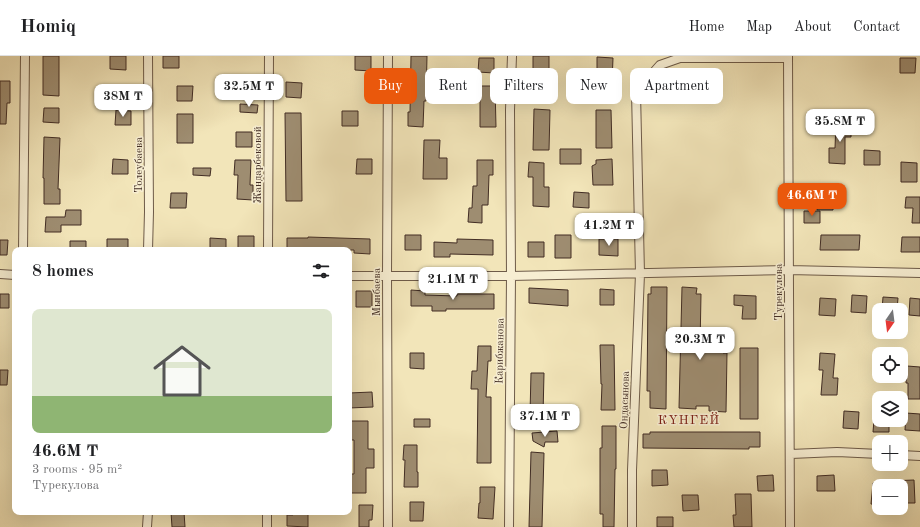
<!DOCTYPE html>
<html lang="en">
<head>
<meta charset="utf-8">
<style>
	:root { --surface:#fff; --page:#f2f2f2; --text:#202124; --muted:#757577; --line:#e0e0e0; --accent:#ea580c }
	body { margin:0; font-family:"Old Standard TT",serif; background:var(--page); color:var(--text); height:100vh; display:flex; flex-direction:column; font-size:15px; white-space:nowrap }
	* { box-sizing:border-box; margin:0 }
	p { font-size:13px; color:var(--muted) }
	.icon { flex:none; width:22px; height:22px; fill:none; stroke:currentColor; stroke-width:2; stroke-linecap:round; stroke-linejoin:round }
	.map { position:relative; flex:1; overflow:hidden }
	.sheet { position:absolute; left:12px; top:191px; width:340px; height:268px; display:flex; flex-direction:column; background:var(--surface); border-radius:8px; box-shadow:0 4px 16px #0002 }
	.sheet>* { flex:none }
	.hud { position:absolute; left:364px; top:12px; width:380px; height:36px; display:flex; gap:8px }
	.needle { width:26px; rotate:194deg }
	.fabs { position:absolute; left:872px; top:247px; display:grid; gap:8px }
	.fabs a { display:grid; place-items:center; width:36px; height:36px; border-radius:8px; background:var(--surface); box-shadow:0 4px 16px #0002; font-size:20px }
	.price { position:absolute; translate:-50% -34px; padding:0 9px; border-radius:8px; background:#fff; color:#222; font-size:13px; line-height:26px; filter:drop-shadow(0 1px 2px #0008) }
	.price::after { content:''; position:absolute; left:50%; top:24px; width:12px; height:9px; margin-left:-6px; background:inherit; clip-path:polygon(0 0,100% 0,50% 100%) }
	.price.current { background:var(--accent); color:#fff }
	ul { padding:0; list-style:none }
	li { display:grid; align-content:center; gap:8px; height:212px; padding:0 20px }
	li span { display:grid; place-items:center; height:124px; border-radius:8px; color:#555 }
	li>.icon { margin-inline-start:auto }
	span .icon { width:72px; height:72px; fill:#fffc; stroke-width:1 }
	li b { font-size:17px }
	h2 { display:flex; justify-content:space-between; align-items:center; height:48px; padding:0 20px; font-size:17px }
	.tag { padding:0 14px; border-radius:8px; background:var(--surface); box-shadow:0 4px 16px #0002; font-size:14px; line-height:36px }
	.tag.current { background:var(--accent); color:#fff }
	header { display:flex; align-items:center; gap:24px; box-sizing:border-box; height:56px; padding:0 20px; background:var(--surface); border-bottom:1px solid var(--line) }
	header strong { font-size:19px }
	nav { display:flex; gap:22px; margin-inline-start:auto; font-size:14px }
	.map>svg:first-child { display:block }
</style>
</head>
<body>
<header>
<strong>Homiq</strong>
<nav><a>Home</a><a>Map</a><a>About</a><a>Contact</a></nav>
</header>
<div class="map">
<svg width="920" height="471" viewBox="0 0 920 471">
	<rect width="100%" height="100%" fill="#f2e5b9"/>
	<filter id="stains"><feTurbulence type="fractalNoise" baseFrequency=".005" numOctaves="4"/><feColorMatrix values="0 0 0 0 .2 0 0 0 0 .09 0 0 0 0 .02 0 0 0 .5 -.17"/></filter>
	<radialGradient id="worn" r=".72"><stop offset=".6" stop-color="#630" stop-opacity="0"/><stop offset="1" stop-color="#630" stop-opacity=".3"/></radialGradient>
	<path fill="#9e8d71" stroke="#422d24" d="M 43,0 L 59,0 L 59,40 L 43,39 Z
		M 110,0 L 126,0 L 126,14 L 110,13 Z
		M 163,0 L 179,0 L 179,12 L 163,12 Z
		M 355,0 L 371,0 L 371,15 L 355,14 Z
		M 411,0 L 427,0 L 426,45 L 424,45 L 423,71 L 408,70 L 408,56 L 410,56 Z
		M 533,0 L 549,0 L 549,14 L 533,13 Z
		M 597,1 L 613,2 L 612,27 L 614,27 L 614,42 L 598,42 L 598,16 L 597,16 Z
		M 479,2 L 494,2 L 494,17 L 478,16 Z
		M 900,2 L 916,2 L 915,17 L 900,17 Z
		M 239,22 L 255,22 L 254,37 L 239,37 Z
		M 0,25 L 10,25 L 10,47 L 7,47 L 6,68 L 0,68 Z
		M 286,26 L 302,27 L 301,42 L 286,41 Z
		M 177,30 L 193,30 L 192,45 L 177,45 Z
		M 480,30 L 495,30 L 496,71 L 480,71 Z
		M 240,48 L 258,49 L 257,57 L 240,56 Z
		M 44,52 L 59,52 L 59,67 L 43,66 Z
		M 534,53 L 550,54 L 549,94 L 533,94 Z
		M 116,54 L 131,55 L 131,69 L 115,69 Z
		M 596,54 L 611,54 L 612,92 L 596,92 Z
		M 342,55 L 358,55 L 358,70 L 342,70 Z
		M 285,57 L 301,57 L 302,145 L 286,145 Z
		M 177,58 L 193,58 L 193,87 L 177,87 Z
		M 836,66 L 851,66 L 851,81 L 845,81 L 845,108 L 829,107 L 829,92 L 835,92 Z
		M 236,76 L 252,76 L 252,91 L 236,91 Z
		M 44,81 L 60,82 L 58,133 L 60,133 L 60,148 L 44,148 L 44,122 L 43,122 Z
		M 424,84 L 440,84 L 439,102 L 447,102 L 447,123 L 423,123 Z
		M 560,93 L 581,93 L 581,108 L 560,108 Z
		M 864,94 L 880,95 L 880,109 L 864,109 Z
		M 113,103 L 128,104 L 128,118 L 112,118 Z
		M 357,103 L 372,103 L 372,118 L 356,118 Z
		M 612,103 L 613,129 L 593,129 L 592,110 L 596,108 L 596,104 Z
		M 235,104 L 251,104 L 250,129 L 253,129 L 253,144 L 237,143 L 238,119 L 234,119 Z
		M 477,104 L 493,104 L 493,119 L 489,119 L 488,149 L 482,149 L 482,167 L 468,166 L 469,152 L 472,152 L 473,130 L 477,130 Z
		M 529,106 L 544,107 L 544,131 L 549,131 L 549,151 L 533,150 L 533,121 L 528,121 Z
		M 901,106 L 917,107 L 917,126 L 901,126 Z
		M 193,112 L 211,112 L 210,120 L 193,119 Z
		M 816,131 L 838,131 L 838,139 L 833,139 L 833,154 L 817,154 Z
		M 574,136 L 589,137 L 589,152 L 573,151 Z
		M 171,137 L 187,137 L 186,152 L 170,152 Z
		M 906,141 L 920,141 L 920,167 L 912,167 L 913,152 L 905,152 Z
		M 66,154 L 81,154 L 81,169 L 61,169 L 61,176 L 45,176 L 46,161 L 65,161 Z
		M 804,155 L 820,155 L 820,167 L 804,167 Z
		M 405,179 L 421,179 L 421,194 L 405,194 Z
		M 555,179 L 571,179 L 571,202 L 555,202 Z
		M 821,179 L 860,179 L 859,194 L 820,194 Z
		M 238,180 L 254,180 L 254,194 L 238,194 Z
		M 308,181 L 370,183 L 370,198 L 354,197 L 354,194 L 287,194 L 287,182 L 308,182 Z
		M 902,181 L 920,181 L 920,196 L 901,196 Z
		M 210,182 L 226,183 L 226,194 L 210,194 Z
		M 107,183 L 128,183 L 128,194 L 107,194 Z
		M 457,183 L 493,184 L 493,199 L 450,198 L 450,201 L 434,201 L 434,186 L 457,187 Z
		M 599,183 L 618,183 L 618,200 L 599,199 Z
		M 0,184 L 8,184 L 7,199 L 0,199 Z
		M 70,185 L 86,185 L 86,194 L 70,194 Z
		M 528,186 L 544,186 L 544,201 L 528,201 Z
		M 651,231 L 667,231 L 666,353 L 650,352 L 650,335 L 647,335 L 648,238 L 651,238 Z
		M 682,231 L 697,232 L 696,238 L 701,238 L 700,291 L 723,291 L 723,297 L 727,297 L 726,356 L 709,355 L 709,350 L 696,350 L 696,353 L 679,352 Z
		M 529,232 L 568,234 L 568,250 L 529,247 Z
		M 600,233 L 614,234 L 614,249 L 600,249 Z
		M 411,234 L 425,235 L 425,239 L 457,240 L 457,238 L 494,238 L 494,253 L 446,253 L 446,255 L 432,255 L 432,250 L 411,250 Z
		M 356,235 L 372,235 L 372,251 L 356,251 Z
		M 0,238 L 9,238 L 9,252 L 0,252 Z
		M 734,239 L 756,240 L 756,263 L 742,263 L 743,250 L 734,249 Z
		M 852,239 L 867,240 L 866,257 L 851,256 Z
		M 883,241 L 898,242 L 897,254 L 882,254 Z
		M 820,242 L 836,243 L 835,260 L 819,259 Z
		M 910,242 L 920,243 L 920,260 L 909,259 Z
		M 600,289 L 614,289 L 615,354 L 601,354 L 602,328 L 601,328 Z
		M 478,290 L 491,290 L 491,305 L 488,305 L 486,341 L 491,341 L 491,407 L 477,407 L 478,333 L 471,333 L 472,315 L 477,315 Z
		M 740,292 L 758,292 L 758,363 L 740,363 Z
		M 410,297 L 424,297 L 424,313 L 410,312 Z
		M 820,297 L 835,298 L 833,322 L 838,322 L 837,339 L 821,339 L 823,314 L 819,314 Z
		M 907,310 L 920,311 L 920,343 L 908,343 L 908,327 L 906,327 Z
		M 0,314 L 8,314 L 7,329 L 0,329 Z
		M 531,317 L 544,317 L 543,359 L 530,358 Z
		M 372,336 L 373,351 L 349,352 L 349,337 Z
		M 844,355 L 859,356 L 858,373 L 843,372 Z
		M 906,357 L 920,358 L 920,375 L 905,374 Z
		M 414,363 L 430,363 L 430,371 L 414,371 Z
		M 874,364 L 889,364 L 889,376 L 873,376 Z
		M 349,365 L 368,365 L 368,393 L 374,393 L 374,412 L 366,412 L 366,437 L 349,437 L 349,418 L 354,418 L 354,384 L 349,384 Z
		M 602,370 L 616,370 L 616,413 L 615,413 L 614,471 L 603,471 L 603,458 L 600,458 L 600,392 L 602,392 Z
		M 557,375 L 558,386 L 545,386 L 544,391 L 533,385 L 532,377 Z
		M 650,376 L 760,376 L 760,391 L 749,391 L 749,393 L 643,392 L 643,378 L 650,378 Z
		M 404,389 L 417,389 L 417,416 L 418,416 L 418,431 L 404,431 L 405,404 L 403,404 Z
		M 531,396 L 544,397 L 542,471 L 529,471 Z
		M 652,414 L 667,414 L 668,429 L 652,430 Z
		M 773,419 L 774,435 L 758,435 L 757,420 Z
		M 834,419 L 835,435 L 817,435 L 817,420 Z
		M 914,424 L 915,447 L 901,447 L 901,430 L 889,430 L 889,425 Z
		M 873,427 L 879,428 L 879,449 L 871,448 Z
		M 480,431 L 495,431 L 493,463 L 478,462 L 479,447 L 480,447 Z
		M 735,438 L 751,438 L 752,471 L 734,471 L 733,459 L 736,459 Z
		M 682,439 L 698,439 L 699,454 L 683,455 Z
		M 410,446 L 424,446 L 423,465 L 410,465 Z
		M 359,449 L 373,449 L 372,464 L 369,464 L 369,471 L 359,471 Z
		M 171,456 L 184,456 L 185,471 L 172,471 Z
		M 293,456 L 308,456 L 308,471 L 287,470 L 287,459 L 293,459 Z
		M 657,461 L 673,461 L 673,471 L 657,471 Z"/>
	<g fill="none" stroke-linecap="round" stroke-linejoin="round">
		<defs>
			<path id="street" d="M 788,0 L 790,471
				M 23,194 L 25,0
				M 148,194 L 149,156 L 148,0
				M 268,194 L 269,0
				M 0,218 L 15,219
				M 349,220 L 511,220 L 789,214 L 920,217
				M 791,398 L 837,396 L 879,398
				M 901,399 L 920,400
				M 147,471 L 148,456
				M 267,471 L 267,456
				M 388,471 L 387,220 L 388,0
				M 509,471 L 511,220 L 510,54 L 512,0
				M 632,471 L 632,414 L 640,218 L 636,36 L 660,9 L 680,2 L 788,2"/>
		</defs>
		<use href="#street" stroke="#6e5b49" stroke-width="10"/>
		<use href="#street" stroke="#f7eed2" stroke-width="8"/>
	</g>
	<g text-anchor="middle" stroke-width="3" stroke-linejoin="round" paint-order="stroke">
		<g font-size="11" fill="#422d24" stroke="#f7eed2">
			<text transform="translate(138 109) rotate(-90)" y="4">Толеубаева</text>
			<text transform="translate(257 109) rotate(-90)" y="4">Жандарбековой</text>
			<text transform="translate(376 236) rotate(-90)" y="4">Мынбаева</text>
			<text transform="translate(778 236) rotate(-90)" y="4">Турекулова</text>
			<text transform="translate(499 295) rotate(-89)" y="4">Карибжанова</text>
			<text transform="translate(624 344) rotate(-88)" y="4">Ондасынова</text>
		</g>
		<g font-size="13" letter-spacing="1" fill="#7a1f14" stroke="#f7eed2">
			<text x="689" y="368">КҮНГЕЙ</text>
		</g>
	</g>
	<rect width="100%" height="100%" filter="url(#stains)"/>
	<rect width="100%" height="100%" fill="url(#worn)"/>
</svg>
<div class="fabs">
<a><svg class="needle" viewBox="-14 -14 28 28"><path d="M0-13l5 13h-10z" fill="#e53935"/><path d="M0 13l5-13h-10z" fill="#757577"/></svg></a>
<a><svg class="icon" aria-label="locate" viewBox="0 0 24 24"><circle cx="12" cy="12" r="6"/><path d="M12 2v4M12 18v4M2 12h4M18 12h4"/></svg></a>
<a><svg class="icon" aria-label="layers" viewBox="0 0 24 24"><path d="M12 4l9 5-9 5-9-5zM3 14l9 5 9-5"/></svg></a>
<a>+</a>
<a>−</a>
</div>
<b class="price" style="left:249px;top:52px">32.5M ₸</b>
<b class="price" style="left:123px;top:62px">38M ₸</b>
<b class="price" style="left:840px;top:87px">35.8M ₸</b>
<b class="price current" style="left:812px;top:161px">46.6M ₸</b>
<b class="price" style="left:609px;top:191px">41.2M ₸</b>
<b class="price" style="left:453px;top:245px">21.1M ₸</b>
<b class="price" style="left:700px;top:305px">20.3M ₸</b>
<b class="price" style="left:545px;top:382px">37.1M ₸</b>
<div class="hud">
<a class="tag current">Buy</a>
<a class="tag">Rent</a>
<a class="tag">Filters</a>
<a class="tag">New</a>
<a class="tag">Apartment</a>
</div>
<section class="sheet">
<h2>8 homes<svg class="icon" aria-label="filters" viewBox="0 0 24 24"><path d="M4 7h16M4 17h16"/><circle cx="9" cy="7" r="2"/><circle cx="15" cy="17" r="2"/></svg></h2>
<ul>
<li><span style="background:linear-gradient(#dfe7d0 70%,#8fb573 0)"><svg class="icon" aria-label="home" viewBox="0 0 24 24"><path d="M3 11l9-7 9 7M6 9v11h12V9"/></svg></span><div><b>46.6M ₸</b><p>3 rooms · 95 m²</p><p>Турекулова</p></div></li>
</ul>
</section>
</div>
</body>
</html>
